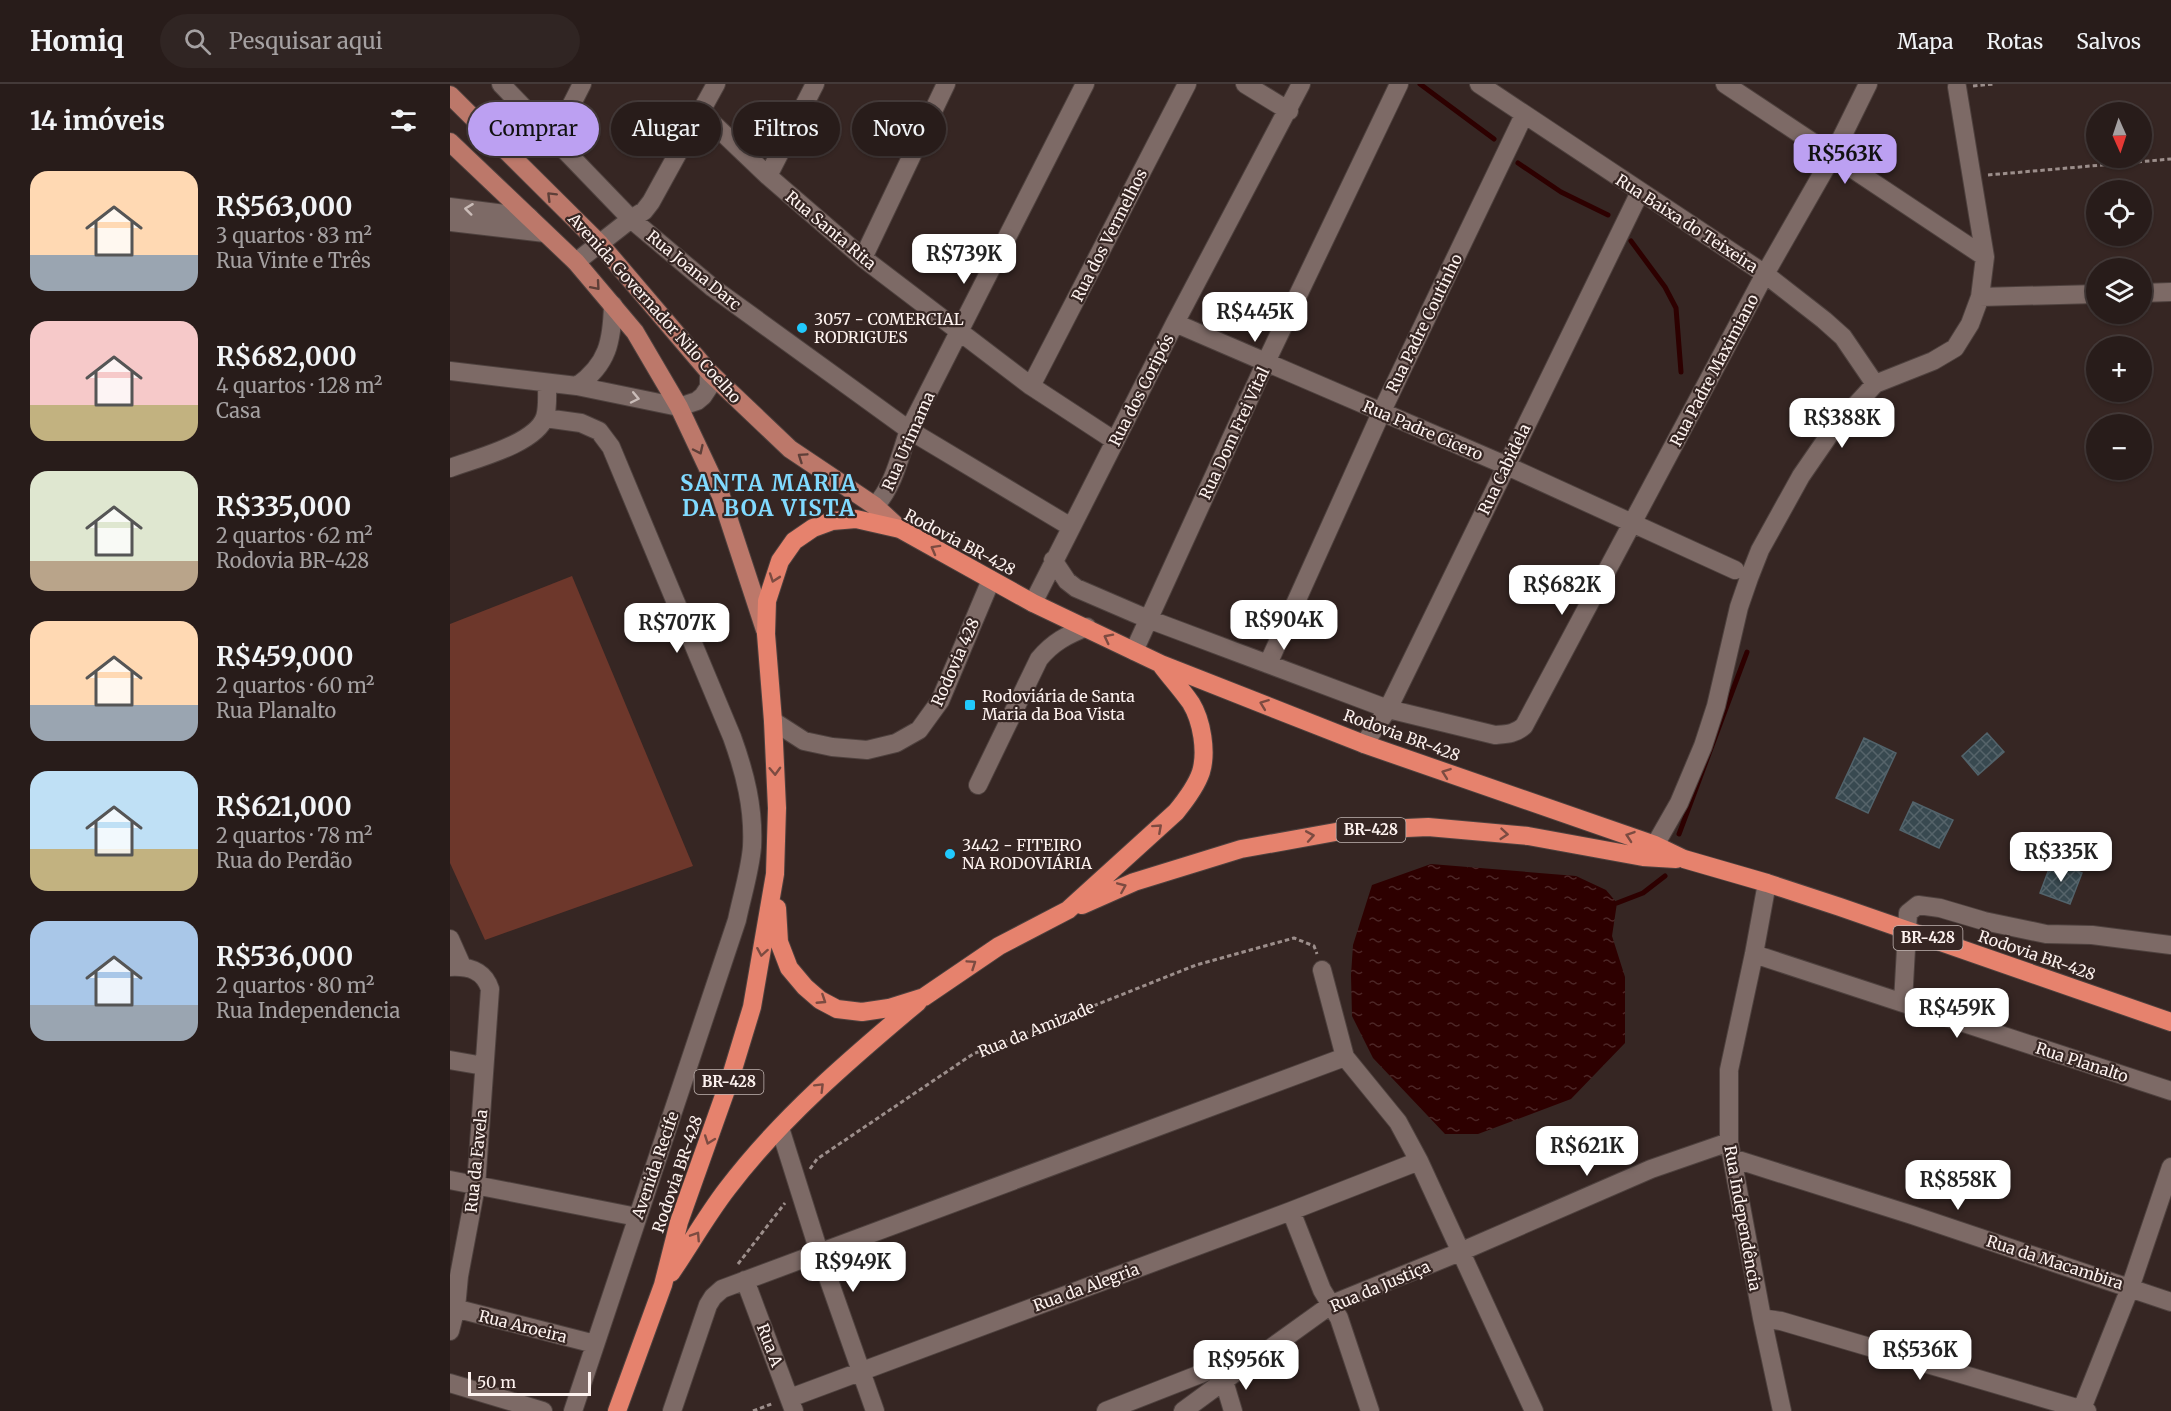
<!DOCTYPE html>
<html lang="pt">
<head>
<meta charset="utf-8">
<style>
	:root { --surface:#281c1a; --page:#302523; --text:#f1f3f6; --muted:#a5a1a2; --line:#443a39; --accent:#bca0f2 }
	body { margin:0; font-family:Merriweather,serif; background:var(--page); color:var(--text); height:100vh; display:flex; flex-direction:column; font-size:22px; white-space:nowrap }
	* { box-sizing:border-box; margin:0 }
	p { font-size:20px; color:var(--muted) }
	.icon { flex:none; width:33px; height:33px; fill:none; stroke:currentColor; stroke-width:2; stroke-linecap:round; stroke-linejoin:round }
	.map { position:relative; flex:1; overflow:hidden }
	.details { display:flex; flex-direction:column; background:var(--surface); width:450px }
	.details>* { flex:none }
	.top-card { position:absolute; left:18px; top:18px; width:570px; height:54px; display:flex; gap:12px }
	.needle { width:39px; rotate:177deg }
	.controls { position:absolute; left:1636px; top:18px; display:grid; gap:12px }
	.controls a { display:grid; place-items:center; width:66px; height:66px; border-radius:50%; background:var(--surface); box-shadow:0 2px 4px #0004,0 0 0 2px var(--line); font-size:30px }
	.scale { position:absolute; left:18px; bottom:15px; width:123px; box-sizing:border-box; padding-left:6px; border:3px solid #fdf2ef; border-top:0; font-size:16px; line-height:21px; white-space:nowrap; color:#fdf2ef; -webkit-text-stroke:4px #362623; paint-order:stroke }
	.price { position:absolute; translate:-50% -51px; padding:0 14px; border-radius:12px; background:#fff; color:#222; font-size:20px; line-height:39px; filter:drop-shadow(0 2px 3px #0008) }
	.price::after { content:''; position:absolute; left:50%; top:36px; width:18px; height:14px; margin-left:-9px; background:inherit; clip-path:polygon(0 0,100% 0,50% 100%) }
	.price.current { background:var(--accent); color:#111 }
	ul { padding:0; list-style:none }
	li { display:flex; align-items:center; gap:18px; height:150px; padding:0 30px }
	li span { display:grid; place-items:center; flex:none; width:168px; height:120px; border-radius:18px; color:#555 }
	li>.icon { margin-inline-start:auto }
	span .icon { width:72px; height:72px; fill:#fffc; stroke-width:1 }
	li b { font-size:26px }
	h2 { display:flex; justify-content:space-between; align-items:center; height:72px; padding:0 30px; font-size:26px }
	.chip { padding:0 21px; border-radius:27px; background:var(--surface); box-shadow:0 2px 4px #0004,0 0 0 2px var(--line); font-size:21px; line-height:54px }
	.chip.current { background:var(--accent); color:#111 }
	header { display:flex; align-items:center; gap:36px; box-sizing:border-box; height:84px; padding:0 30px; background:var(--surface); border-bottom:2px solid var(--line) }
	header strong { font-size:28px }
	nav { display:flex; gap:33px; margin-inline-start:auto; font-size:21px }
	.search { width:420px; height:54px; background:var(--page); display:flex; align-items:center; gap:15px; box-sizing:border-box; padding:0 21px; border-radius:33px; color:var(--muted); font-size:22px }
	main { display:flex; flex:1; min-height:0 }
	.map>svg:first-child { display:block }
</style>
</head>
<body>
<header>
<strong>Homiq</strong>
<div class="search"><svg class="icon" aria-label="search" viewBox="0 0 24 24"><circle cx="10" cy="10" r="6"/><path d="M15 15l6 6"/></svg>Pesquisar aqui</div>
<nav><a>Mapa</a><a>Rotas</a><a>Salvos</a></nav>
</header>
<main>
<section class="details">
<h2>14 imóveis<svg class="icon" aria-label="filters" viewBox="0 0 24 24"><path d="M4 7h16M4 17h16"/><circle cx="9" cy="7" r="2"/><circle cx="15" cy="17" r="2"/></svg></h2>
<ul>
<li><span style="background:linear-gradient(#ffd9b3 70%,#9aa5b1 0)"><svg class="icon" aria-label="home" viewBox="0 0 24 24"><path d="M3 11l9-7 9 7M6 9v11h12V9"/></svg></span><div><b>R$563,000</b><p>3 quartos · 83 m²</p><p>Rua Vinte e Três</p></div></li>
<li><span style="background:linear-gradient(#f6c9c9 70%,#c2b280 0)"><svg class="icon" aria-label="home" viewBox="0 0 24 24"><path d="M3 11l9-7 9 7M6 9v11h12V9"/></svg></span><div><b>R$682,000</b><p>4 quartos · 128 m²</p><p>Casa</p></div></li>
<li><span style="background:linear-gradient(#dfe7d0 75%,#b9a48a 0)"><svg class="icon" aria-label="home" viewBox="0 0 24 24"><path d="M3 11l9-7 9 7M6 9v11h12V9"/></svg></span><div><b>R$335,000</b><p>2 quartos · 62 m²</p><p>Rodovia BR-428</p></div></li>
<li><span style="background:linear-gradient(#ffd9b3 70%,#9aa5b1 0)"><svg class="icon" aria-label="home" viewBox="0 0 24 24"><path d="M3 11l9-7 9 7M6 9v11h12V9"/></svg></span><div><b>R$459,000</b><p>2 quartos · 60 m²</p><p>Rua Planalto</p></div></li>
<li><span style="background:linear-gradient(#bfe0f5 65%,#c2b280 0)"><svg class="icon" aria-label="home" viewBox="0 0 24 24"><path d="M3 11l9-7 9 7M6 9v11h12V9"/></svg></span><div><b>R$621,000</b><p>2 quartos · 78 m²</p><p>Rua do Perdão</p></div></li>
<li><span style="background:linear-gradient(#a9c7e8 70%,#9aa5b1 0)"><svg class="icon" aria-label="home" viewBox="0 0 24 24"><path d="M3 11l9-7 9 7M6 9v11h12V9"/></svg></span><div><b>R$536,000</b><p>2 quartos · 80 m²</p><p>Rua Independencia</p></div></li>
</ul>
</section>
<div class="map">
<svg width="1721" height="1327" viewBox="0 0 1721 1327">
	<defs>
		<pattern id="water-ripples" width="26" height="14" patternUnits="userSpaceOnUse" patternTransform="scale(1.5)"><rect width="26" height="14" fill="#2d0000"/><path d="M2 4q2-2 4 0t4 0M15 11q2-2 4 0t4 0" fill="none" stroke="#4c2626"/></pattern>
		<pattern id="building-cross-hatch" width="8" height="8" patternUnits="userSpaceOnUse" patternTransform="scale(1.5)"><rect width="8" height="8" fill="#384950"/><path d="M0 0l8 8M0 8l8-8" fill="none" stroke="#56646a"/></pattern>
	</defs>
	<rect width="100%" height="100%" fill="#362623"/>
	<path fill="#6d372b" d="M 122,492 L 243,782 L 35,856 L 0,779 L 0,540 Z"/>
	<path fill="url(#water-ripples)" d="M 981,780 L 1126,792 L 1156,806 L 1167,819 L 1162,852 L 1175,893 L 1175,959 L 1121,1015 L 1028,1050 L 995,1050 L 923,974 L 902,932 L 901,891 L 903,861 L 922,801 Z"/>
	<g fill="none" stroke-linecap="round" stroke-linejoin="round">
		<path stroke="#2d0000" stroke-width="5" d="M 970,0 L 1044,55
			M 1068,79 L 1111,108 L 1158,131
			M 1181,157 L 1215,203 L 1226,224 L 1231,288
			M 1229,750 L 1297,568
			M 1167,819 L 1193,809 L 1215,792"/>
	</g>
	<path fill="url(#building-cross-hatch)" stroke="#52636b" stroke-width="1.5" d="M 1537,649 L 1554,668 L 1528,691 L 1512,672 Z
		M 1414,654 L 1446,669 L 1418,729 L 1386,714 Z
		M 1463,718 L 1503,736 L 1489,764 L 1450,746 Z
		M 1602,777 L 1632,789 L 1620,820 L 1590,809 Z"/>
	<g fill="none" stroke-linecap="round" stroke-linejoin="round">
		<defs>
			<path id="minor" d="M 51,0 L 181,135 L 263,204 L 459,346 L 621,443
				M 795,0 L 839,27
				M 1029,0 L 1315,190 L 1374,236 L 1393,253 L 1425,300
				M 1275,0 L 1535,173
				M 252,29 L 318,92 L 413,174 L 581,302 L 665,357
				M 104,55 L 132,0
				M 318,92 L 365,0
				M 0,123 L 79,133
				M 0,138 L 95,149
				M 413,174 L 496,0
				M 126,178 L 181,135 L 194,127 L 201,118 L 266,0
				M 1692,209 L 1721,208
				M 1530,213 L 1647,210
				M 725,239 L 1055,381 L 1285,486
				M 0,287 L 127,302 L 229,323 L 247,317 L 253,312 L 259,303 L 259,288
				M 127,302 C 158,280 162,257 163,221
				M 581,302 L 737,0
				M 95,334 L 131,339 L 149,347 L 161,363 L 282,653 C 295,689 304,724 302,763 C 300,787 292,812 287,836 L 123,1327
				M 0,384 C 24,375 86,360 95,333 C 98,324 97,310 97,300
				M 425,422 C 444,402 450,371 459,346 L 635,0
				M 603,476 L 617,497 L 626,504 L 698,535 L 938,625 L 1045,651 C 1057,650 1065,650 1074,642 L 1315,190 L 1383,71 L 1418,0
				M 583,519 L 725,239 L 851,0
				M 684,567 L 816,278 L 949,0
				M 818,580 L 931,329 L 1074,31
				M 323,637 L 354,657 L 382,663 L 417,666 L 446,659 L 469,646 L 490,617 L 541,496
				M 914,660 L 938,625 L 1190,108
				M 528,701 L 589,575 C 603,558 617,551 637,543
				M 1205,761 L 1229,719 L 1253,662 L 1266,622 L 1289,523 L 1299,494 L 1310,466 L 1351,392 L 1382,347 L 1425,300 L 1483,277 L 1505,264 L 1520,240 L 1530,213 L 1535,173 L 1507,3
				M 1317,799 L 1304,870 L 1279,986 L 1279,1058 L 1312,1234 L 1332,1327
				M 0,855 L 12,882
				M 1304,870 L 1721,1007
				M 0,883 C 19,882 34,886 40,905 L 26,1102 L 9,1192 L 6,1224 L 0,1247
				M 872,886 L 895,973 L 948,1038 L 969,1077 L 1084,1327
				M 1453,918 L 1458,829 L 1468,821 L 1490,824 L 1534,837 L 1596,850 L 1642,851 L 1721,861
				M 0,976 L 34,982
				M 330,1044 L 369,1168 L 425,1327
				M 1282,1074 L 1462,1131 L 1721,1218
				M 0,1096 L 187,1133
				M 841,1127 L 872,1206 L 889,1234 L 920,1327
				M 295,1196 L 344,1327
				M 0,1223 L 145,1260
				M 1312,1234 L 1331,1237 L 1637,1327
				M 774,1297 L 783,1327
				M 0,1299 L 93,1327
				M 340,1314 L 841,1127 L 969,1077
				M 222,1327 L 258,1221 L 263,1213 L 272,1205 L 895,973
				M 656,1327 L 758,1287 L 807,1274 L 882,1220 L 1010,1168 L 1201,1085 L 1279,1058
				M 733,1327 L 797,1280
				M 1631,1327 L 1680,1204 L 1721,1083"/>
			<path id="major" d="M 0,11 L 150,160 L 259,288 L 340,365 L 425,422 L 450,445
				M 0,58 L 126,178 L 185,248 L 229,323 L 271,412 L 315,546"/>
			<path id="highway" d="M 632,821 L 684,798 L 791,765 L 891,747 L 978,743 L 1078,752 L 1193,773 L 1226,775
				M 327,824 L 329,858 L 339,884 L 355,903 L 370,916 L 387,925 L 412,928 L 439,924 L 474,913 L 549,862 L 618,826 L 726,728 C 735,717 746,703 751,688 C 757,668 752,637 741,619 C 732,606 721,594 712,582
				M 221,1189 C 240,1161 257,1131 277,1105 C 331,1034 400,975 468,918
				M 167,1327 L 213,1201 L 229,1138 L 281,992 L 302,923 L 325,790 L 327,724 L 323,637 L 316,550 L 317,517 L 330,477 L 344,457 L 363,444 L 382,437 L 406,435 L 450,445 L 583,519 L 711,580 L 914,660 L 1205,761 L 1234,775 L 1317,799 L 1390,823 L 1721,938"/>
		</defs>
		<use href="#minor" stroke="#4e413e" stroke-width="20"/>
		<use href="#major" stroke="#4e413e" stroke-width="20"/>
		<use href="#highway" stroke="#4e413e" stroke-width="20"/>
		<path stroke="#9c8e8b" stroke-width="3" stroke-dasharray="4.5 3" stroke-linecap="butt" d="M 1523,2 L 1544,0
			M 1538,91 L 1721,75
			M 360,1085 L 367,1075 L 523,970 L 746,881 L 844,854 L 864,862 L 867,870
			M 288,1180 L 335,1119
			M 303,1327 L 324,1319"/>
		<use href="#minor" stroke="#7d6a66" stroke-width="18"/>
		<use href="#major" stroke="#bc786a" stroke-width="18"/>
		<use href="#highway" stroke="#e6826d" stroke-width="18"/>
	</g>
	<defs><path id="oneway-chevron" d="M-2-3.5L2.5 0L-2 3.5" fill="none" stroke-width="1.6" stroke-linecap="round" stroke-linejoin="round" transform="scale(1.5)"/></defs>
	<g stroke="#5e3f38">
		<use href="#oneway-chevron" transform="translate(101 112) rotate(-135)"/>
		<use href="#oneway-chevron" transform="translate(146 202) rotate(49)"/>
		<use href="#oneway-chevron" transform="translate(249 366) rotate(65)"/>
		<use href="#oneway-chevron" transform="translate(352 373) rotate(-146)"/>
	</g>
	<g stroke="#cabcb8">
		<use href="#oneway-chevron" transform="translate(19 125) rotate(-173)"/>
		<use href="#oneway-chevron" transform="translate(185 314) rotate(12)"/>
	</g>
	<g stroke="#7c4b41">
		<use href="#oneway-chevron" transform="translate(485 465) rotate(-151)"/>
		<use href="#oneway-chevron" transform="translate(324 494) rotate(109)"/>
		<use href="#oneway-chevron" transform="translate(658 554) rotate(-153)"/>
		<use href="#oneway-chevron" transform="translate(814 620) rotate(-159)"/>
		<use href="#oneway-chevron" transform="translate(325 687) rotate(88)"/>
		<use href="#oneway-chevron" transform="translate(996 689) rotate(-160)"/>
		<use href="#oneway-chevron" transform="translate(708 744) rotate(-42)"/>
		<use href="#oneway-chevron" transform="translate(1054 750) rotate(5)"/>
		<use href="#oneway-chevron" transform="translate(860 752) rotate(-10)"/>
		<use href="#oneway-chevron" transform="translate(1180 752) rotate(-161)"/>
		<use href="#oneway-chevron" transform="translate(672 803) rotate(-23)"/>
		<use href="#oneway-chevron" transform="translate(312 868) rotate(100)"/>
		<use href="#oneway-chevron" transform="translate(522 880) rotate(-34)"/>
		<use href="#oneway-chevron" transform="translate(372 916) rotate(33)"/>
		<use href="#oneway-chevron" transform="translate(370 1003) rotate(-45)"/>
		<use href="#oneway-chevron" transform="translate(259 1056) rotate(110)"/>
		<use href="#oneway-chevron" transform="translate(246 1152) rotate(-57)"/>
	</g>
	<g fill="#21c9fd" stroke="#362623" stroke-width="2">
		<circle cx="352" cy="244" r="6"/>
		<rect x="514" y="615" width="12" height="12" rx="3"/>
		<circle cx="500" cy="770" r="6"/>
	</g>
	<g text-anchor="middle" stroke-width="4.5" stroke-linejoin="round" paint-order="stroke">
		<g fill="#362623" stroke="#c1b5b2" stroke-width="1.5">
			<rect x="886.5" y="734" width="69" height="24" rx="4.5"/>
			<rect x="1443.5" y="842" width="69" height="24" rx="4.5"/>
			<rect x="244.5" y="986" width="69" height="24" rx="4.5"/>
		</g>
		<g font-size="15" font-weight="bold" fill="#fdf2ef">
			<text x="921" y="751">BR-428</text>
			<text x="1478" y="859">BR-428</text>
			<text x="279" y="1003">BR-428</text>
		</g>
		<g font-size="16" fill="#fdf2ef" stroke="#362623">
			<text transform="translate(1237 139) rotate(33)" y="6">Rua Baixa do Teixeira</text>
			<text transform="translate(381 146) rotate(40)" y="6">Rua Santa Rita</text>
			<text transform="translate(659 151) rotate(-63)" y="6">Rua dos Vermelhos</text>
			<text transform="translate(244 186) rotate(39)" y="6">Rua Joana Darc</text>
			<text transform="translate(205 224) rotate(48)" y="6">Avenida Governador Nilo Coelho</text>
			<text transform="translate(974 239) rotate(-64)" y="6">Rua Padre Coutinho</text>
			<text transform="translate(1264 286) rotate(-62)" y="6">Rua Padre Maximiano</text>
			<text transform="translate(691 306) rotate(-63)" y="6">Rua dos Coripós</text>
			<text transform="translate(973 346) rotate(23)" y="6">Rua Padre Cicero</text>
			<text transform="translate(784 349) rotate(-65)" y="6">Rua Dom Frei Vital</text>
			<text transform="translate(458 357) rotate(-66)" y="6">Rua Urimama</text>
			<text transform="translate(1054 385) rotate(-64)" y="6">Rua Cabidela</text>
			<text transform="translate(510 458) rotate(28)" y="6">Rodovia BR-428</text>
			<text transform="translate(505 578) rotate(-66)" y="6">Rodovia 428</text>
			<text transform="translate(952 651) rotate(20)" y="6">Rodovia BR-428</text>
			<text transform="translate(1587 871) rotate(19)" y="6">Rodovia BR-428</text>
			<text transform="translate(586 945) rotate(-22)" y="6">Rua da Amizade</text>
			<text transform="translate(1632 978) rotate(18)" y="6">Rua Planalto</text>
			<text transform="translate(26 1077) rotate(-84)" y="6">Rua da Favela</text>
			<text transform="translate(205 1081) rotate(-71)" y="6">Avenida Recife</text>
			<text transform="translate(227 1090) rotate(-71)" y="6">Rodovia BR-428</text>
			<text transform="translate(1293 1134) rotate(80)" y="6">Rua Independência</text>
			<text transform="translate(1605 1178) rotate(18)" y="6">Rua da Macambira</text>
			<text transform="translate(930 1202) rotate(-23)" y="6">Rua da Justiça</text>
			<text transform="translate(636 1203) rotate(-20)" y="6">Rua da Alegria</text>
			<text transform="translate(73 1242) rotate(14)" y="6">Rua Aroeira</text>
			<text transform="translate(320 1261) rotate(69)" y="6">Rua A</text>
		</g>
		<g font-size="16" fill="#fdf2ef" stroke="#362623" text-anchor="start">
			<text x="364" y="241">3057 - COMERCIAL<tspan x="364" dy="18">RODRIGUES</tspan></text>
			<text x="532" y="618">Rodoviária de Santa<tspan x="532" dy="18">Maria da Boa Vista</tspan></text>
			<text x="512" y="767">3442 - FITEIRO<tspan x="512" dy="18">NA RODOVIÁRIA</tspan></text>
		</g>
		<g font-size="22" font-weight="bold" letter-spacing="1.5" fill="#80daff" stroke="#362623">
			<text x="319" y="407">SANTA MARIA<tspan x="319" dy="25">DA BOA VISTA</tspan></text>
		</g>
	</g>
</svg>
<div class="controls">
<a><svg class="needle" viewBox="-14 -14 28 28"><path d="M0-13l5 13h-10z" fill="#e53935"/><path d="M0 13l5-13h-10z" fill="#a5a1a2"/></svg></a>
<a><svg class="icon" aria-label="locate" viewBox="0 0 24 24"><circle cx="12" cy="12" r="6"/><path d="M12 2v4M12 18v4M2 12h4M18 12h4"/></svg></a>
<a><svg class="icon" aria-label="layers" viewBox="0 0 24 24"><path d="M12 4l9 5-9 5-9-5zM3 14l9 5 9-5"/></svg></a>
<a>+</a>
<a>−</a>
</div>
<div class="scale">50 m</div>
<b class="price current" style="left:1395px;top:101px">R$563K</b>
<b class="price" style="left:514px;top:201px">R$739K</b>
<b class="price" style="left:805px;top:259px">R$445K</b>
<b class="price" style="left:1392px;top:365px">R$388K</b>
<b class="price" style="left:1112px;top:532px">R$682K</b>
<b class="price" style="left:834px;top:567px">R$904K</b>
<b class="price" style="left:227px;top:570px">R$707K</b>
<b class="price" style="left:1611px;top:799px">R$335K</b>
<b class="price" style="left:1507px;top:955px">R$459K</b>
<b class="price" style="left:1137px;top:1093px">R$621K</b>
<b class="price" style="left:1508px;top:1127px">R$858K</b>
<b class="price" style="left:403px;top:1209px">R$949K</b>
<b class="price" style="left:1470px;top:1297px">R$536K</b>
<b class="price" style="left:796px;top:1307px">R$956K</b>
<div class="top-card">
<a class="chip current">Comprar</a>
<a class="chip">Alugar</a>
<a class="chip">Filtros</a>
<a class="chip">Novo</a>
</div>
</div>
</main>
</body>
</html>
